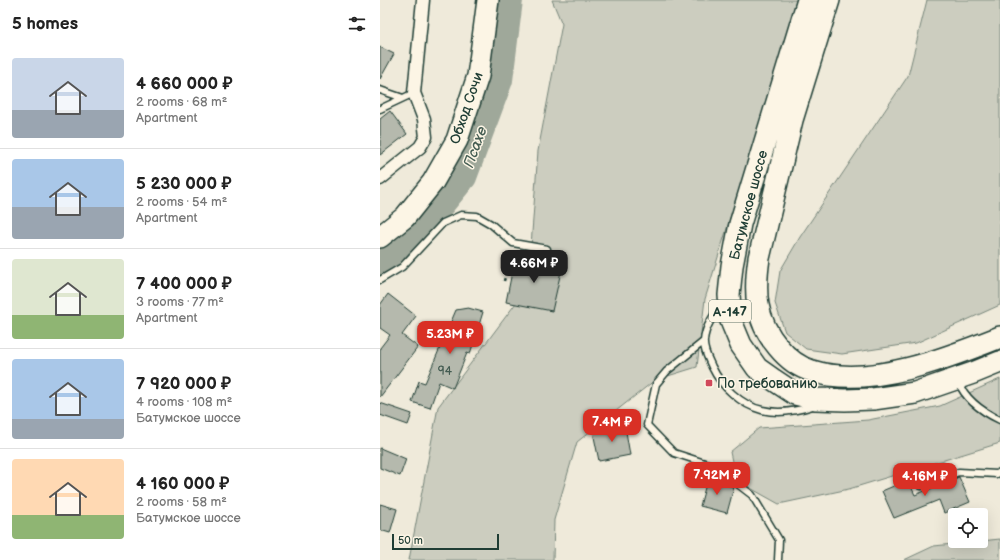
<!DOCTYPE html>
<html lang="en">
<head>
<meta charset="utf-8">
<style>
	:root { --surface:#fff; --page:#f2f2f2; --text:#222; --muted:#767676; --line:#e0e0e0; --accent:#d93025 }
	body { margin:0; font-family:"Balsamiq Sans",sans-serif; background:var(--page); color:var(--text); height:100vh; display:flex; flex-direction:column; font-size:15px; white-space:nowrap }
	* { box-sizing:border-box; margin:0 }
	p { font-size:13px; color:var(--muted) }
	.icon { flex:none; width:22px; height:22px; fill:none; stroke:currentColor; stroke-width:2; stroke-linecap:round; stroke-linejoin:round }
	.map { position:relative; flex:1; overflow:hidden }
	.drawer { display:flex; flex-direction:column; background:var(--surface); width:380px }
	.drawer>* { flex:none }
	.tools { position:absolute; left:568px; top:508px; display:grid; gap:8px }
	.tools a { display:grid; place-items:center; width:40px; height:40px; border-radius:4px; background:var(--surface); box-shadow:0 4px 16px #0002; font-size:20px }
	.scale { position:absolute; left:12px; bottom:10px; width:107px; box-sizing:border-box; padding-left:4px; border:2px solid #1f3d34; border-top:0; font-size:11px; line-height:14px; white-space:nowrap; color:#1f3d34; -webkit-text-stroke:3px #fcf5e5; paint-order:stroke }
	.price { position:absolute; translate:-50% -34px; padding:0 9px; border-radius:8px; background:var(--accent); color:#fff; font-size:13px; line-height:26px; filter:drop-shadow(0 1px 2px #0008) }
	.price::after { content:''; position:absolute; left:50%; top:24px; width:12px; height:9px; margin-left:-6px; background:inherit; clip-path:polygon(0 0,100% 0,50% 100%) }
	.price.selected { background:#222; color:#fff }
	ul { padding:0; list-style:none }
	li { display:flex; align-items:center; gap:12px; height:100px; padding:0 12px }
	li+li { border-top:1px solid var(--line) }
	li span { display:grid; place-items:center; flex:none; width:112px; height:80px; border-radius:4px; color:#555 }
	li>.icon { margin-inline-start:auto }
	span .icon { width:48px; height:48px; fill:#fffc; stroke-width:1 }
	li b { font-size:17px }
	h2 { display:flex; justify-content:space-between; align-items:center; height:48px; padding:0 12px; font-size:17px }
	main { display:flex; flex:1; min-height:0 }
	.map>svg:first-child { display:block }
</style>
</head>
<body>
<main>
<section class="drawer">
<h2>5 homes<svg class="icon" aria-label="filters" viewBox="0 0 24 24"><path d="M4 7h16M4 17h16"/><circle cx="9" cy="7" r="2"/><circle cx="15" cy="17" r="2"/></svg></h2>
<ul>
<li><span style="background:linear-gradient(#c9d6e8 65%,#9aa5b1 0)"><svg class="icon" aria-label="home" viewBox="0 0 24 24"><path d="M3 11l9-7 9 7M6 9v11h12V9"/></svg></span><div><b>4 660 000 ₽</b><p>2 rooms · 68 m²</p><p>Apartment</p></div></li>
<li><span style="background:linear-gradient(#a9c7e8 60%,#9aa5b1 0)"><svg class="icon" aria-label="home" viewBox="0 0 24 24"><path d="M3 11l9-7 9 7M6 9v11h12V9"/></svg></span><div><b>5 230 000 ₽</b><p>2 rooms · 54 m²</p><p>Apartment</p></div></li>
<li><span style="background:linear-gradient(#dfe7d0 70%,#8fb573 0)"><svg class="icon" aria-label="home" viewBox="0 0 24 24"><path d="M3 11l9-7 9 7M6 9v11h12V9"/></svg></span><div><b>7 400 000 ₽</b><p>3 rooms · 77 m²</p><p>Apartment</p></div></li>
<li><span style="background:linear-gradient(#a9c7e8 75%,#9aa5b1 0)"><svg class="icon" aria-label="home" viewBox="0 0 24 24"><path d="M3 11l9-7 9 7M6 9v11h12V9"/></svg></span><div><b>7 920 000 ₽</b><p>4 rooms · 108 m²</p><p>Батумское шоссе</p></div></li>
<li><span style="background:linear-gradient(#ffd9b3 70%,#8fb573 0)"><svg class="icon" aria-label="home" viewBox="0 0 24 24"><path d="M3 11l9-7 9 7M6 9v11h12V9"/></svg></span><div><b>4 160 000 ₽</b><p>2 rooms · 58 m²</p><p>Батумское шоссе</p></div></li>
</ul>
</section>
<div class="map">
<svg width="620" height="560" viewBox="0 0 620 560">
	<rect width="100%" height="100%" fill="#efeada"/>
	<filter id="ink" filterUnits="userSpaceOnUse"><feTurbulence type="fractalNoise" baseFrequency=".025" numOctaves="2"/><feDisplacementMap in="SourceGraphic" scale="8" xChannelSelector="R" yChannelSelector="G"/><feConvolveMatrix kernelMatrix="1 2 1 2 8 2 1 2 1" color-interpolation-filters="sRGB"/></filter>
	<g filter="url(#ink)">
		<path fill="#cccdbf" stroke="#76857a" d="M 172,0 L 418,0 L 325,299 L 317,367 L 275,380 L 197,442 L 174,520 L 173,560 L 29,560 L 58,407 L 148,287 L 158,151 L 182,24 Z
			M 547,0 L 620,0 L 620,305 L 536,343 L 462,354 L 426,349 L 405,332 L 395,303 L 400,271 L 420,237 L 528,76 Z
			M 620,379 L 620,443 L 469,489 L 399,504 L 356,480 L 350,452 L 379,428 L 488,420 L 560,406 Z
			M 620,539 L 620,560 L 524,560 L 554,546 Z"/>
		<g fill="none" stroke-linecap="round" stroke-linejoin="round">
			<path stroke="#9fa89a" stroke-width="26" d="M 0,263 L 54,214 L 84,177 L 120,80 L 130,0"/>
		</g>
		<path fill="#b5b9ad" stroke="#1f3d34" d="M 0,47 L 14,54 L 0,79 Z
			M 10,111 L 27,134 L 0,155 L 0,119 Z
			M 135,257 L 182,267 L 172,311 L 126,302 Z
			M 8,294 L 36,316 L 22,335 L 38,347 L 0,397 L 0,348 L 10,335 L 0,328 L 0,305 Z
			M 88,308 L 103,312 L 90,354 L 87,353 L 73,388 L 59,382 L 50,408 L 32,402 L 39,381 L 45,383 L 76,310 Z
			M 0,403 L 32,414 L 28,425 L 0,415 Z
			M 245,426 L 250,455 L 219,461 L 213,432 Z
			M 0,448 L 26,459 L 20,476 L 0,468 Z
			M 579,477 L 590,502 L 564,513 L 559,500 L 514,518 L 502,491 L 528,480 L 535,495 Z
			M 327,480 L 354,487 L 347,513 L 320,506 Z
			M 0,504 L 17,509 L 10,533 L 0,530 Z"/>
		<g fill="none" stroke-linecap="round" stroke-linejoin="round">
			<defs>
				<path id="lane" d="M 0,90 L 23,98
					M 0,109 L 34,93
					M 0,280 L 22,267 L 63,223 L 81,215 L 97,216 L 111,224 L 133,243 L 167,249
					M 344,301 C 335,313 325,326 324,341 C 323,350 329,360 332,367 C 341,386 361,405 382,410 C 398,414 417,411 433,406
					M 323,342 L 287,371 L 276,384 L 267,425 L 294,453 L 334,466 L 372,495 L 399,540 L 398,560
					M 578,381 C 585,399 603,412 620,420
					M 541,486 L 579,472 L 617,474 L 620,472"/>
				<path id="street" d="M 0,179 L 40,147 L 46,137 L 44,119 L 34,93 L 43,0"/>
				<path id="highway" d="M 428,0 L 360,224 L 352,266 L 349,295 L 351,321 L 361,345 L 377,368 L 394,380 L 415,394 L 436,399 L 465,400 L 493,399 L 535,393 L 593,373 L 620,362
					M 449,0 L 412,120 L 379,258 C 374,292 375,320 398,347 C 407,358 418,367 432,371 C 489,389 567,358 620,337
					M 0,237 L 25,217 L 53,182 L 77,140 L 98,76 L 108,0"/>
			</defs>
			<use href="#lane" stroke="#1f3d34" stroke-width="9"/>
			<use href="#street" stroke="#1f3d34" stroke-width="15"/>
			<use href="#highway" stroke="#1f3d34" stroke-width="24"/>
			<path stroke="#1f3d34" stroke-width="2.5" stroke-dasharray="3 3" stroke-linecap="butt" d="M 124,281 L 131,252"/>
			<use href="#lane" stroke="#fcf5e5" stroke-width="6"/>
			<use href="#street" stroke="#fcf5e5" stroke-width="12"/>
			<use href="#highway" stroke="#fcf5e5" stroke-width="21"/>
		</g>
	</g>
	<rect fill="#d1495b" stroke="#fcf5e5" stroke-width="1.5" x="325" y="379" width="8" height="8" rx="2"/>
	<g text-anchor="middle" stroke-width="3" stroke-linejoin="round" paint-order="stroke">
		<g font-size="12" fill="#445c52">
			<text x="65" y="375">94</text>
		</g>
		<rect fill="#fcf5e5" stroke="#617469" stroke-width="1" x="329" y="300" width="42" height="22" rx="3"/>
		<g font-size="13" font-weight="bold" fill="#1f3d34">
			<text x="350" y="316">А-147</text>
		</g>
		<g font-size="14" fill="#1f3d34" stroke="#fcf5e5">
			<text transform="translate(86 108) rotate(-71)" y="5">Обход Сочи</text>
			<text transform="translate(368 205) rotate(-75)" y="5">Батумское шоссе</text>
		</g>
		<g font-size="14" fill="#1f3d34" stroke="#fcf5e5" text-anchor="start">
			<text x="337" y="388">По требованию</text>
		</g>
		<g font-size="15" font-style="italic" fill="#455d53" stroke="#fcf5e5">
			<text transform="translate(95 147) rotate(-70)" y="5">Псахе</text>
		</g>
	</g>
</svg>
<div class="tools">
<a><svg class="icon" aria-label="locate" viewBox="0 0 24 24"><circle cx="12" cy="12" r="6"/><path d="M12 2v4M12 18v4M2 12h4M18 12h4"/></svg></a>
</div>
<div class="scale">50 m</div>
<b class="price selected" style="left:154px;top:284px">4.66M ₽</b>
<b class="price" style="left:70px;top:355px">5.23M ₽</b>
<b class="price" style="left:232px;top:443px">7.4M ₽</b>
<b class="price" style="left:337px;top:496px">7.92M ₽</b>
<b class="price" style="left:545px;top:497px">4.16M ₽</b>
</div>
</main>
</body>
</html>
